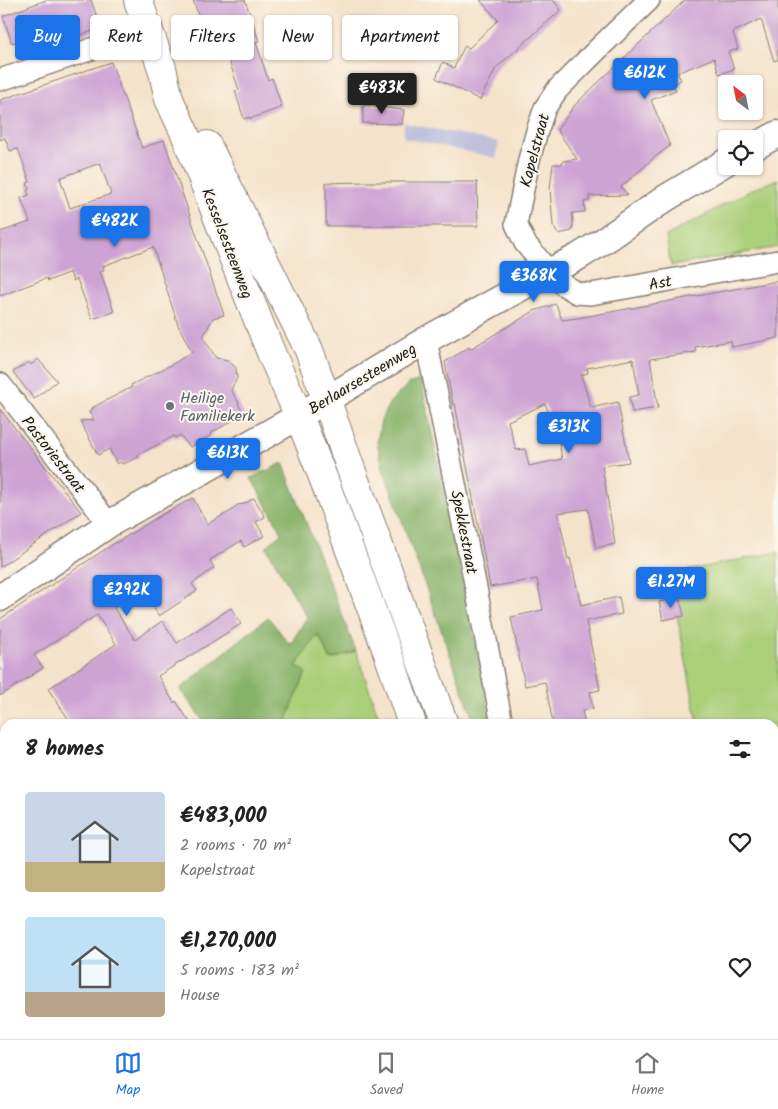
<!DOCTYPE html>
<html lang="en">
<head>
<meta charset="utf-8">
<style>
	:root { --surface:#fff; --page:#f6f6f6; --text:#222; --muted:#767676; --line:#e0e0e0; --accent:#1a73e8 }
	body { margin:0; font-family:Kalam,sans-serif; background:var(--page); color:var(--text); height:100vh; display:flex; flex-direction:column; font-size:19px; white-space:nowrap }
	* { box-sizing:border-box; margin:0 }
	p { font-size:16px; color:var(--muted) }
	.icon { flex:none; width:28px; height:28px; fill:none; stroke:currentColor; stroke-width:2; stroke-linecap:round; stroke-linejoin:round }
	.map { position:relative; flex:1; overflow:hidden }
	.side { position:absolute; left:0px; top:719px; width:779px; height:321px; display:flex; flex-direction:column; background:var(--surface); border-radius:15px 15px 0 0; box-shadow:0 1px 4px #0004 }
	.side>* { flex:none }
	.hud { position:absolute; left:15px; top:15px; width:500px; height:45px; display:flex; gap:10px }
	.needle { width:32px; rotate:328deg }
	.tools { position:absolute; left:718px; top:75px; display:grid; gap:10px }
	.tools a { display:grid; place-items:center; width:45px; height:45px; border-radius:5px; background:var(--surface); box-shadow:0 1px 4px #0004; font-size:25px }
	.price { position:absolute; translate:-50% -42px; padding:0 11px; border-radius:5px; background:var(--accent); color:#fff; font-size:16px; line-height:32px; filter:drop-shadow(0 1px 2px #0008) }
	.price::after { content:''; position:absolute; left:50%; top:30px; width:15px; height:11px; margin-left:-8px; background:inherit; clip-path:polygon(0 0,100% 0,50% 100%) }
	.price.active { background:#222; color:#fff }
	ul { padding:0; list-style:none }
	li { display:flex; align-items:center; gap:15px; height:125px; padding:0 25px }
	li span { display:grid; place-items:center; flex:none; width:140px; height:100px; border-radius:5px; color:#555 }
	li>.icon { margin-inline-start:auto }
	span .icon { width:60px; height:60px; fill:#fffc; stroke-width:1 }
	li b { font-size:21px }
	h2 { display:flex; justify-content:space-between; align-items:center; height:60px; padding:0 25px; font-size:21px }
	.chip { padding:0 18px; border-radius:5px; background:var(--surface); box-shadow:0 1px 4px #0004; font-size:18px; line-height:45px }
	.chip.active { background:var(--accent); color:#fff }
	.menu { display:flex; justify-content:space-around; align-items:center; height:70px; border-top:1px solid var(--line); background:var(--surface); font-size:14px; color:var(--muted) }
	.menu a { display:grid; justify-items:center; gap:2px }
	.menu .active { color:var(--accent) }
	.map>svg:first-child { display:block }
</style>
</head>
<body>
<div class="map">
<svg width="778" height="1039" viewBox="0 0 778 1039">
	<rect width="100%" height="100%" fill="#fbf7ec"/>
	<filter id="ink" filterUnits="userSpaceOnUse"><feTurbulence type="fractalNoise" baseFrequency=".02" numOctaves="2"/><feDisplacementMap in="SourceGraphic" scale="10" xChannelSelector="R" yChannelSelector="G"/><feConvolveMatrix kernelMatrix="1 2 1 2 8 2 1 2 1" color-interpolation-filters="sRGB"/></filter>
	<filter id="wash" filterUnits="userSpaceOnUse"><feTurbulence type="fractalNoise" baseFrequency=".0096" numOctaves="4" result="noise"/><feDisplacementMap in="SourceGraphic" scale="20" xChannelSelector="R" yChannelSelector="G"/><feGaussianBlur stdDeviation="1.12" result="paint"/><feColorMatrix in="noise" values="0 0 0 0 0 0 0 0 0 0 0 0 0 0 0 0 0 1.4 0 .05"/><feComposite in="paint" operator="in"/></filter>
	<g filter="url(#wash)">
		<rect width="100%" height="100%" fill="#f5e2ca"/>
		<path fill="#c0c2dd" d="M 404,123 L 499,142 L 496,158 L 404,138 Z"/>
		<path fill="#aacf79" stroke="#63764a" d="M 778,179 L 778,247 L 671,266 L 666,236 L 753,189 Z
			M 778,552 L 778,816 L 774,812 L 774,724 L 698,724 L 669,574 Z
			M 318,634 L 331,660 L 356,651 L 381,724 L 285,724 L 306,672 L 296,666 Z"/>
		<path fill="#87b269" stroke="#526742" d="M 421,380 L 492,724 L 475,724 L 383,468 L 377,442 L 381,420 L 390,402 L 408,384 Z
			M 283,463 L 356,651 L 331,660 L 318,634 L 296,666 L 306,672 L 285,724 L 205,724 L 180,689 L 268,617 L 290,645 L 307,617 L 266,547 L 282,533 L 251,478 Z"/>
		<g id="blocks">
			<path fill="#cda3d4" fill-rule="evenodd" d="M 46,0 L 91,0 L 101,28 L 25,54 L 20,40 L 12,43 L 3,16 Z
				M 193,0 L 245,0 L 259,41 L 256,42 L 268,80 L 272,78 L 282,107 L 250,119 L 250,117 L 244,119 L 235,91 L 239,90 L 220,34 L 206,37 Z
				M 480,0 L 553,0 L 561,10 L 496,68 L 480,100 L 436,78 L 443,62 L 454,68 L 465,45 L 469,48 L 498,20 Z
				M 685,0 L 778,0 L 778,60 L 774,61 L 761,19 L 733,32 L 738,49 L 728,52 L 734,69 L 719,74 L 714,58 L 677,73 L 681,80 L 673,85 L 676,90 L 651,100 L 670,146 L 656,156 L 621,187 L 628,195 L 589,196 L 589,201 L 584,202 L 585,212 L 572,213 L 573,223 L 572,231 L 558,234 L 553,226 L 550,188 L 553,164 L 562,164 L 563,161 L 577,159 L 557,130 L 574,106 L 582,98 Z
				M 385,34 L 404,44 L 397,57 L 376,47 Z
				M 111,62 L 142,148 L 164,140 L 224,315 L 213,318 L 203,337 L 216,358 L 228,360 L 236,368 L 237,378 L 231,390 L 239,403 L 238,404 L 244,414 L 211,433 L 212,435 L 190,447 L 180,435 L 175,438 L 174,436 L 138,455 L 139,457 L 123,464 L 121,462 L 117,464 L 109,449 L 98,455 L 80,421 L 94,420 L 89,412 L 93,409 L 92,408 L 132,387 L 131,385 L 171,365 L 192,352 L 178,325 L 153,247 L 103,266 L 104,270 L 100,271 L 114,312 L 92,319 L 77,279 L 73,281 L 70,272 L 48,281 L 47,278 L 0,296 L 0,232 L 30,222 L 21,198 L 29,195 L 27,190 L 29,189 L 27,183 L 30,182 L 18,149 L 10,151 L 5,138 L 0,140 L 0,100 ZM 100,163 L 111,194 L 70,208 L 60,178 Z
				M 363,105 L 404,110 L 402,124 L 363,123 Z
				M 364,182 L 477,182 L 478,226 L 326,226 L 326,183 Z
				M 778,281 L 778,338 L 732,347 L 731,341 L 695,347 L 696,352 L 650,359 L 658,408 L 632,412 L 629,397 L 639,395 L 633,359 L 587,368 L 588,373 L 581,375 L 591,408 L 618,402 L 629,462 L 602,466 L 615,544 L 596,548 L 588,509 L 558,513 L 568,559 L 570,558 L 581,605 L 619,597 L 622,614 L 586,621 L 600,690 L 590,692 L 593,709 L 582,711 L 585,724 L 553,724 L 545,682 L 525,686 L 511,617 L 543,610 L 537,579 L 490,587 L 455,404 L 453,405 L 445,362 L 469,347 L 470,349 L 534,311 L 556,304 L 562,320 L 578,318 ZM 545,404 L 557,431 L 562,459 L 529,466 L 525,449 L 516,450 L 508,421 Z
				M 38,359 L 57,381 L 34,399 L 13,372 L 29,362 L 31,365 Z
				M 0,409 L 81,512 L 0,567 Z
				M 193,498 L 207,524 L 231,511 L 237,505 L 244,504 L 254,498 L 265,517 L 256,522 L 264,536 L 244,547 L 241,541 L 210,560 L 214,568 L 192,584 L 197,591 L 159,616 L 142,590 L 114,608 L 135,640 L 162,621 L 177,643 L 231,608 L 241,624 L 158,676 L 174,703 L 176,701 L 191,724 L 72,724 L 48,689 L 116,644 L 97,615 L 34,655 L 43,668 L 0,696 L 0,619 L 104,550 L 163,514 Z
				M 680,598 L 684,616 L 663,620 L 659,602 Z"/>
		</g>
	</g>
	<g filter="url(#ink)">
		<use href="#blocks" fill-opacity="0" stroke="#887f73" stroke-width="1"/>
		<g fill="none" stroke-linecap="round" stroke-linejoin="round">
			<defs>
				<path id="minor" d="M 649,0 L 601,46 L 557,90 L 545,108 L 537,131 L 529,160 L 516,224 L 525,243 L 549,272 L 564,285 L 577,293 L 591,294 L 778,261
					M 0,80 L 148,30
					M 426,340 L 476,588 L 502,724
					M 0,384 L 109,524
					M 0,1008 L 5,1010
					M 774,1016 L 778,1019
					M 54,1035 L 62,1039
					M 165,1039 L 167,1035"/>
				<path id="tertiary" d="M 754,147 L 778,134
					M 0,598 L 109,524 L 299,416 L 426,340 L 549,272 L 578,257 L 608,238 L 666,198 L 726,162"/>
				<path id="primary" d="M 138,0 L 162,68 L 169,99 L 186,136 L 238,270 L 272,355 L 299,416 L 324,480 L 391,662 L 412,724
					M 207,145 L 309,350 L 349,464 L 444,724
					M 495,1035 L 495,1039
					M 525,1035 L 526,1039"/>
			</defs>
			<use href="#minor" stroke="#887f73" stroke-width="24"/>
			<use href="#tertiary" stroke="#887f73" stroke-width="29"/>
			<use href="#primary" stroke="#887f73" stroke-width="30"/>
			<use href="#minor" stroke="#fff" stroke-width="21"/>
			<use href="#tertiary" stroke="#fff" stroke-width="26"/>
			<use href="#primary" stroke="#fff" stroke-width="28"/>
		</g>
	</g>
	<circle fill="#6b7280" stroke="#fbf7ec" stroke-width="2" cx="170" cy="406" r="5"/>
	<g text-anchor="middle" stroke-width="4" stroke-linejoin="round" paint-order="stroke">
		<g font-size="16" fill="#1c1c1c" stroke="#fbf7ec">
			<text transform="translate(534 150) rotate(-75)" y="6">Kapelstraat</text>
			<text transform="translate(228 243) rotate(69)" y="6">Kesselsesteenweg</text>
			<text transform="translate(660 282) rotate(-10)" y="6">Ast</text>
			<text transform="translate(362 378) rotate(-31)" y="6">Berlaarsesteenweg</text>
			<text transform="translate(54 454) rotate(52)" y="6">Pastoriestraat</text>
			<text transform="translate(465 532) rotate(79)" y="6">Spekkestraat</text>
		</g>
		<g font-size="16" fill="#5b616d" stroke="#fbf7ec" text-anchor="start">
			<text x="180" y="403">Heilige<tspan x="180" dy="18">Familiekerk</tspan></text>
		</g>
	</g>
</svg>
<div class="tools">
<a><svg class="needle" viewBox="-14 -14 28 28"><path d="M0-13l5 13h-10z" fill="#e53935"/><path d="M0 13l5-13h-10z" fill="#767676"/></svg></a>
<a><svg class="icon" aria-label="locate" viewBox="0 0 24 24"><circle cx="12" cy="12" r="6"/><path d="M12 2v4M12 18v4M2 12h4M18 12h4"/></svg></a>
</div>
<b class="price" style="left:645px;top:100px">€612K</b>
<b class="price active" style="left:382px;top:115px">€483K</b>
<b class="price" style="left:115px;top:248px">€482K</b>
<b class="price" style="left:534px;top:303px">€368K</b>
<b class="price" style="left:569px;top:454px">€313K</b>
<b class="price" style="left:228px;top:480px">€613K</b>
<b class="price" style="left:671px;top:609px">€1.27M</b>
<b class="price" style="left:127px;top:617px">€292K</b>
<div class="hud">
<a class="chip active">Buy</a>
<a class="chip">Rent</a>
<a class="chip">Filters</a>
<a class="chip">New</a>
<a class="chip">Apartment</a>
</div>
<section class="side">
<h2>8 homes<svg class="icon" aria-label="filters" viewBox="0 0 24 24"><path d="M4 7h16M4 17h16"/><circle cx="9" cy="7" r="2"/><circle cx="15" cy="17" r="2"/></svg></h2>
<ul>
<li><span style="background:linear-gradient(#c9d6e8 70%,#c2b280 0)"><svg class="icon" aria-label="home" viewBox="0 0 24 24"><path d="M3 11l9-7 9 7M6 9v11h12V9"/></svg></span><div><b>€483,000</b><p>2 rooms · 70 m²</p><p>Kapelstraat</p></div><svg class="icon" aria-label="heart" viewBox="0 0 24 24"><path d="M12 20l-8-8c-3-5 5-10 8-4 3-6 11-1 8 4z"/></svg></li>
<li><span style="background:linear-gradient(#bfe0f5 75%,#b9a48a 0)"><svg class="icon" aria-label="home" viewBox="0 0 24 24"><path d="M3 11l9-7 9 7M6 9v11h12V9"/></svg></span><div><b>€1,270,000</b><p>5 rooms · 183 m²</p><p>House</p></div><svg class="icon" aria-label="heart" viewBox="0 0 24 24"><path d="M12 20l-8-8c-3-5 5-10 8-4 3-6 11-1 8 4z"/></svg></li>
</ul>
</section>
</div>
<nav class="menu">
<a class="active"><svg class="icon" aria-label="map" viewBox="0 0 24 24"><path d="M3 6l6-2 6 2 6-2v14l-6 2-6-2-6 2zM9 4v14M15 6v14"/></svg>Map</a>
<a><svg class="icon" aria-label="saved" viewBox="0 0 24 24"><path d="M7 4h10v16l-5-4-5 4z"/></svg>Saved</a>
<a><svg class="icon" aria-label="home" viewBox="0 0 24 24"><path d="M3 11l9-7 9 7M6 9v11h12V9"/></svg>Home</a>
</nav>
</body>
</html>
